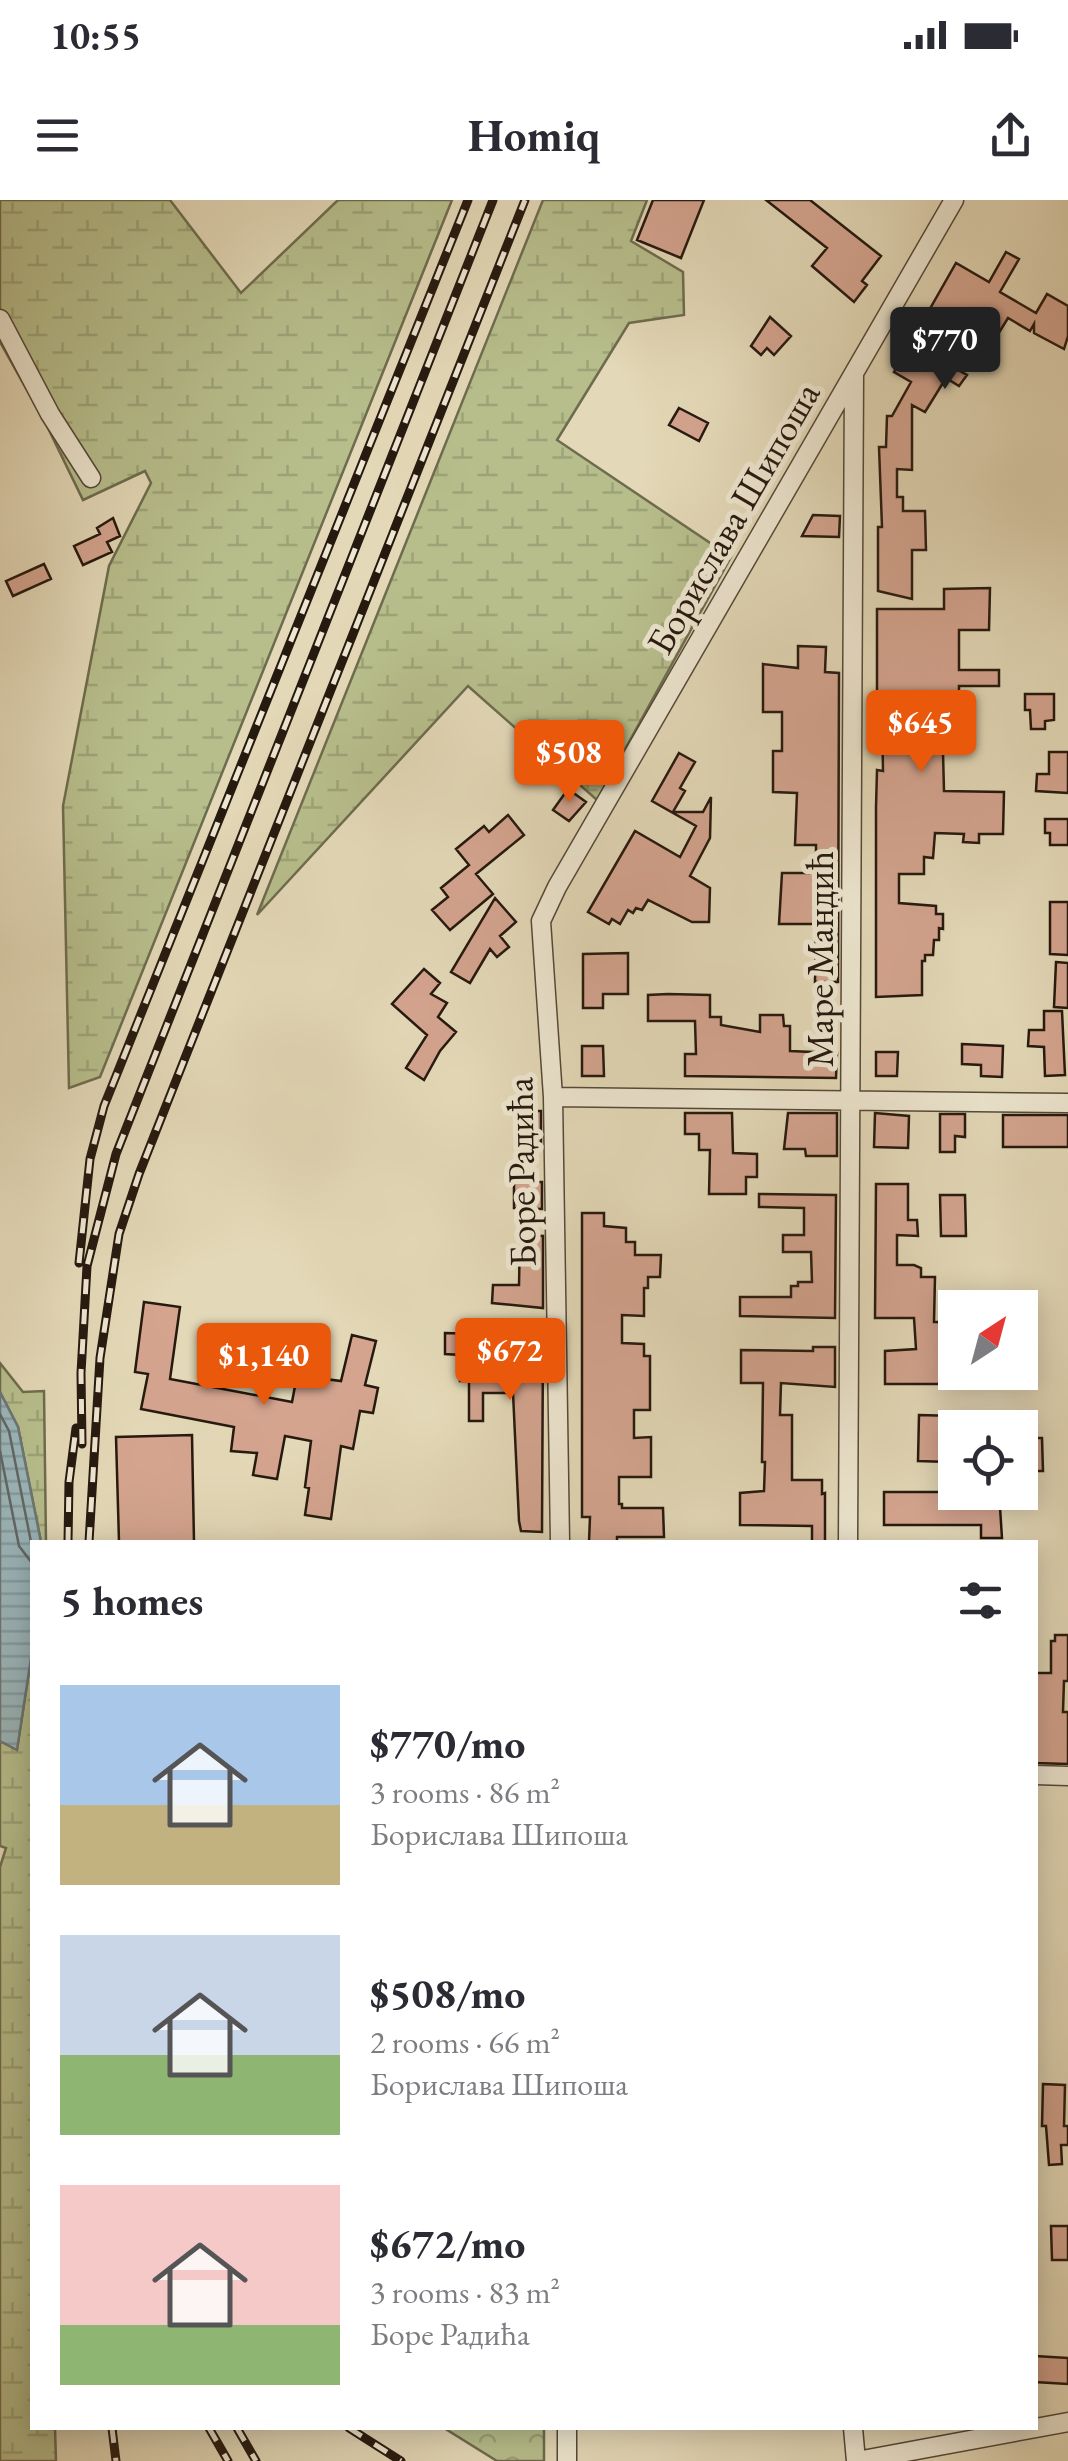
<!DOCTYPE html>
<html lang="en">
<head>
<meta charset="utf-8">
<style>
	:root { --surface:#fff; --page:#f7f7f7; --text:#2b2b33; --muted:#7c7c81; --accent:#ea580c }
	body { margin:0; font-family:"EB Garamond",serif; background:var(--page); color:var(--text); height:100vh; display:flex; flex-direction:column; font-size:38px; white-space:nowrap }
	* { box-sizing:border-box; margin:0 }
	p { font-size:32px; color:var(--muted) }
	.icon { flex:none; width:55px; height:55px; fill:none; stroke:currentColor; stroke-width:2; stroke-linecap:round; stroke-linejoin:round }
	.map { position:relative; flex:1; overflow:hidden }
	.side { position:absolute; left:30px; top:1340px; width:1008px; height:890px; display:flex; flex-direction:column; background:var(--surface); border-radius:0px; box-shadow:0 5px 25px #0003 }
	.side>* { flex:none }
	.needle { width:65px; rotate:36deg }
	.buttons { position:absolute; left:938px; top:1090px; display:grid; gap:20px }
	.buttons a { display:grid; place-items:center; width:100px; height:100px; border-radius:0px; background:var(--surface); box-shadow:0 5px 25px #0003; font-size:50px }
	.price { position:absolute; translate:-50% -85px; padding:0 22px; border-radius:10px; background:var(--accent); color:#fff; font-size:32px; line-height:65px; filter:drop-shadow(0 2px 5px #0008) }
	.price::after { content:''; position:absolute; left:50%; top:60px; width:30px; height:22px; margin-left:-15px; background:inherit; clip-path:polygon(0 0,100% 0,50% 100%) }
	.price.on { background:#222; color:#fff }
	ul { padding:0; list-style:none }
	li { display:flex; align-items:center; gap:30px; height:250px; padding:0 30px }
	li span { display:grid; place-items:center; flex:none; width:280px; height:200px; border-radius:0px; color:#555 }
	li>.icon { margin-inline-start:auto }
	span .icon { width:120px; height:120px; fill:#fffc; stroke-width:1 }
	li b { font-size:42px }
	h2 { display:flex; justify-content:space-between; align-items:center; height:120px; padding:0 30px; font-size:42px }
	.status { display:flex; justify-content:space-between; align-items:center; height:70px; padding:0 50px; background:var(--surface); direction:ltr }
	.status svg { height:28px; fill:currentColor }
	header { display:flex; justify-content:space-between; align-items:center; height:130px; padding:0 30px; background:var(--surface); font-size:45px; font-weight:700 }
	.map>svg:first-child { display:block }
</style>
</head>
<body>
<div class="status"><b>10:55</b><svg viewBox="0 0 49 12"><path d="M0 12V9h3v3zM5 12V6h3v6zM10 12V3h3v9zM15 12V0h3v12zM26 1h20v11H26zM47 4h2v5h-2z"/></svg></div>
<header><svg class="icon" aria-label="menu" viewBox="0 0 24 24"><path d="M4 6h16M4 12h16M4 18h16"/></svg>Homiq<svg class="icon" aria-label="share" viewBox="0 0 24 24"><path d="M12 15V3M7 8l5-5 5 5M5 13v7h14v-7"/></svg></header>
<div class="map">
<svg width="1068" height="2261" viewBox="0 0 1068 2261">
	<defs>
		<pattern id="forest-crowns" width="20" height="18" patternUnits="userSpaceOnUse" patternTransform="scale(2.5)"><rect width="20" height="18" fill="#b7be8c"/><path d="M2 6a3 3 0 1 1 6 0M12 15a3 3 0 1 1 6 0" fill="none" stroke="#9da378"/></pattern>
		<pattern id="wetland-marsh" width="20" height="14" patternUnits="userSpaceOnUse" patternTransform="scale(2.5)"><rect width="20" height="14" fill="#b7be8c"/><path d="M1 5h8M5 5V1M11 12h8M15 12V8" fill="none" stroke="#9da378"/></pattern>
		<pattern id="water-rules" width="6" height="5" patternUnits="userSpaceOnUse" patternTransform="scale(2.5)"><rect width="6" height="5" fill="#9bb6bb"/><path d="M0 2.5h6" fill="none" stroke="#859ca0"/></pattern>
	</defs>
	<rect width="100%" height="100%" fill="#e3d8b7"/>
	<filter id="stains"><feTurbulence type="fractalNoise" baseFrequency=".002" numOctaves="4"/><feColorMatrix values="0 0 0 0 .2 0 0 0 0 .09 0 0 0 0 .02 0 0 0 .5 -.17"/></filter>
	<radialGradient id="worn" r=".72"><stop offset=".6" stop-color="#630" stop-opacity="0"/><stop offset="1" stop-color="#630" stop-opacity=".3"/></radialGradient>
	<path fill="url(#forest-crowns)" stroke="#6e6c4e" stroke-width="2.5" d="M 444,2228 L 544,2228 L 544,2261 L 497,2261 Z"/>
	<path fill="url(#wetland-marsh)" stroke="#6e6c4e" stroke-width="2.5" d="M 0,0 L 170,0 L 241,93 L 338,0 L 452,0 L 100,877 L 69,888 L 63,606 L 109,366 L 151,283 L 145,271 L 83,300 L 46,224 L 0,142 Z
		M 543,0 L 647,0 L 631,41 L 683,72 L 684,115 L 629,123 L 557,240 L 731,357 L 597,600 L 468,486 L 257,715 Z
		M 0,1163 L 23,1192 L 44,1191 L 46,1342 L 41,1342 L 18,1227 L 0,1192 Z
		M 32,1452 L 32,2228 L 55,2228 L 56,2261 L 0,2261 L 0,1667 L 6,1648 L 0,1646 L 0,1541 L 17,1549 Z"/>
	<path fill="url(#water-rules)" stroke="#6c7776" stroke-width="2.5" d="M 0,1192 L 18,1227 L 41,1342 L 32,1342 L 32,1452 L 17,1550 L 0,1541 Z"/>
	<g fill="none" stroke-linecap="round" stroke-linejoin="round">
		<path stroke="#606865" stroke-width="2.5" d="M 0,1214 L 9,1231 L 32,1347
			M 0,1251 L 19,1346 L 32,1363"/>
	</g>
	<path fill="#d4a48f" stroke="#26190f" stroke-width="2.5" d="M 653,0 L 704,0 L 681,58 L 637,40 Z
		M 766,0 L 810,0 L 881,56 L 862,81 L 867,85 L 854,102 L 812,66 L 827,48 Z
		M 1006,52 L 1019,59 L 1000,92 L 1036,113 L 1047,94 L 1068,106 L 1068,136 L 1064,149 L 1034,133 L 1034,124 L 1030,131 L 1008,118 L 987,152 L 976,146 L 960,171 L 967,175 L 959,186 L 946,178 L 925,212 L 912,205 L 912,270 L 897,269 L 897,297 L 903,297 L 903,311 L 925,311 L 926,350 L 912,350 L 912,399 L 878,391 L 878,327 L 882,327 L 879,247 L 886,247 L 887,216 L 892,216 L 911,182 L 894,172 L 956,63 L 989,82 Z
		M 770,117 L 791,136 L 774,155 L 767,148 L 761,155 L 751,146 Z
		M 679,208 L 708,223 L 699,241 L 669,225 Z
		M 813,315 L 840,316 L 839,337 L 802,336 Z
		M 113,318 L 120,336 L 107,342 L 112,352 L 83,365 L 74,346 L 100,334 L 97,328 Z
		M 44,364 L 51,379 L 13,396 L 6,381 Z
		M 990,388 L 989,430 L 959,430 L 959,470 L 999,470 L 999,486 L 959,486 L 959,511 L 898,513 L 899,540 L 919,540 L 920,552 L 943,552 L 944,591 L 1004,592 L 1003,634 L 979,634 L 979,643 L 963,642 L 964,634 L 935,633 L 933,658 L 924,657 L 924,674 L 899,674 L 899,703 L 936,706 L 936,714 L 943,714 L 943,729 L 939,728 L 939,740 L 934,740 L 933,755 L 925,755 L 925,761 L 922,761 L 922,795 L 876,797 L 876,607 L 877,570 L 883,571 L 882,512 L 877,512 L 877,409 L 944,409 L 944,389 Z
		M 798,446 L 826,447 L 825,472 L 839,473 L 838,782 L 815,782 L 816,724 L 779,724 L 782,673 L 816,673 L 816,645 L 795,645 L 797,593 L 773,592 L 773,551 L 782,551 L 782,512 L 763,512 L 763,464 L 798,468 Z
		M 1025,494 L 1054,494 L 1054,520 L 1045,521 L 1045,529 L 1031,529 L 1030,510 L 1025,510 Z
		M 1049,552 L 1068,552 L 1068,593 L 1036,591 L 1037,574 L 1049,574 Z
		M 679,553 L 695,562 L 680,588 L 685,591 L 673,612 L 703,612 L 711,597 L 710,638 L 690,676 L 710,688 L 709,722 L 692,722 L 648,700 L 642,710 L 636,708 L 633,713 L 628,710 L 620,724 L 612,719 L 609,724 L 588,712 L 635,631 L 680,657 L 696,626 L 652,601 Z
		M 568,589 L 586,602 L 569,621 L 553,610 Z
		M 508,615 L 524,635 L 476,674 L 493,694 L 450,730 L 432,710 L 448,697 L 441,688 L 469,665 L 456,649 L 484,626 L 489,632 Z
		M 1045,619 L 1068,619 L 1068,645 L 1050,645 L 1050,633 L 1045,633 Z
		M 495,698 L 516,722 L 500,736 L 509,747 L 497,757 L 490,749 L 470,783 L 451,772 Z
		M 1050,702 L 1068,702 L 1068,755 L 1050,754 Z
		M 628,753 L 628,794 L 603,794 L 603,808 L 583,808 L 583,754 Z
		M 1056,762 L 1068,763 L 1068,808 L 1054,807 Z
		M 424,769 L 440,783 L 431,794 L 447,803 L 438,817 L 456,832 L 440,851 L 424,880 L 406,868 L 427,835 L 392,804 Z
		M 668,794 L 710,795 L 710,817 L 721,817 L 721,825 L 760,832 L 760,815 L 783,815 L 784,826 L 790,826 L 790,851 L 837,853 L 836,878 L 685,876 L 685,854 L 696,854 L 695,821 L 648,821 L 648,795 Z
		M 1044,811 L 1062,811 L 1065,875 L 1045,876 L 1044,847 L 1028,846 L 1029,830 L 1044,830 Z
		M 962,844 L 1003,846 L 1002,877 L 981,876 L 981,865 L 962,864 Z
		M 582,846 L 603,846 L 604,876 L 582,876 Z
		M 876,852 L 898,852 L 897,876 L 876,876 Z
		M 520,911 L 541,911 L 541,949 L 519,948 Z
		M 685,913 L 732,913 L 733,953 L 757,954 L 757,977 L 746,977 L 746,994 L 709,994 L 710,950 L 699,950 L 699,934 L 685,934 Z
		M 788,913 L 837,913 L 837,956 L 806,956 L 805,949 L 784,949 Z
		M 875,913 L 909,916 L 908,948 L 874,947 Z
		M 940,914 L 965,914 L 965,937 L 955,936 L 955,952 L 940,952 Z
		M 1003,915 L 1068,915 L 1068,947 L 1003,947 Z
		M 514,982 L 542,982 L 542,1009 L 514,1008 Z
		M 876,984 L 908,984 L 908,1020 L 917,1020 L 918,1036 L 897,1035 L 897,1065 L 914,1065 L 921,1068 L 921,1077 L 935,1077 L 934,1122 L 939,1122 L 941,1151 L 955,1151 L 955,1184 L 885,1184 L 885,1151 L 916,1149 L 914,1118 L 875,1118 Z
		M 759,994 L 836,995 L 835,1118 L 740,1116 L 740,1097 L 791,1097 L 791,1086 L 798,1086 L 798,1082 L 812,1082 L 811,1052 L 783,1052 L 783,1035 L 804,1035 L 804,1008 L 759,1007 Z
		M 940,995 L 965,995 L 966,1036 L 941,1036 Z
		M 582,1013 L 604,1013 L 604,1026 L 626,1028 L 626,1042 L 635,1042 L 635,1055 L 661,1055 L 660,1077 L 648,1077 L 648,1088 L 644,1088 L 644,1116 L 622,1115 L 622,1143 L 644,1144 L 644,1156 L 650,1156 L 650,1210 L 634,1210 L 634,1238 L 651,1237 L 651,1277 L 619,1277 L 619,1304 L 622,1304 L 622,1308 L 663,1308 L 664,1337 L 617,1337 L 617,1342 L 589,1342 L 590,1317 L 582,1317 Z
		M 520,1035 L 543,1036 L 543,1108 L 492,1103 L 493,1085 L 519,1085 Z
		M 144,1102 L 180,1107 L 170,1179 L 292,1202 L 296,1181 L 324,1185 L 325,1179 L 341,1181 L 352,1135 L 376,1141 L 365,1185 L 378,1188 L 373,1213 L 360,1211 L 353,1249 L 341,1246 L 331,1319 L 305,1315 L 309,1288 L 305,1287 L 311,1241 L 285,1236 L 277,1279 L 253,1275 L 257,1253 L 231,1251 L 234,1227 L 141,1209 L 148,1174 L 135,1172 Z
		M 445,1133 L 543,1136 L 542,1332 L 521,1331 L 519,1321 L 513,1193 L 483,1193 L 483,1221 L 469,1221 L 469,1181 L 460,1181 L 461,1155 L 445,1154 Z
		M 813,1147 L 835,1147 L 835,1187 L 781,1183 L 780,1215 L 792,1215 L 792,1280 L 822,1280 L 822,1294 L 825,1293 L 825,1342 L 812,1342 L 812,1326 L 740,1325 L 740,1293 L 764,1291 L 765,1262 L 762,1262 L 763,1183 L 741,1183 L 741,1150 L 813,1151 Z
		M 919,1215 L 955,1216 L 955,1249 L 949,1249 L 949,1262 L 918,1261 Z
		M 192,1235 L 194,1342 L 119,1342 L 116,1237 Z
		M 1022,1238 L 1042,1238 L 1043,1271 L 1028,1271 L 1028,1259 L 1023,1259 Z
		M 884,1292 L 999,1292 L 1002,1338 L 981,1338 L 981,1325 L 884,1325 Z
		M 1055,1435 L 1068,1435 L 1068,1481 L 1064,1481 L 1063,1512 L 1068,1512 L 1068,1564 L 1035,1563 L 1035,1473 L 1051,1473 L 1051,1441 L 1055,1441 Z
		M 1043,1884 L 1065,1885 L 1064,1926 L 1068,1926 L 1068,1945 L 1061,1945 L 1062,1964 L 1049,1965 L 1046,1926 L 1042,1926 Z
		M 1051,2026 L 1068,2026 L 1068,2060 L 1052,2060 Z
		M 1035,2156 L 1068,2158 L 1068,2184 L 1035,2182 Z"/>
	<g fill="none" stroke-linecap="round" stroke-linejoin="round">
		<defs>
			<path id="street" d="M 0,119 L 50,214 L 91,278
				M 553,897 L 1068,903
				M 560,1342 L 553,897 L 541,721 L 557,687 L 954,0
				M 848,1342 L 854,175
				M 1035,1575 L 1068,1576
				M 567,2228 L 567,2261
				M 853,2228 L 856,2261
				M 857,2261 L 1068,2222"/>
		</defs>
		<use href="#street" stroke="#554939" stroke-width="21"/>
		<use href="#street" stroke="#ede6d0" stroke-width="18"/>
		<defs>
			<path id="rail" d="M 79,1063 L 90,959 L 104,906 L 468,0
				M 82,1244 L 81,1173 L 87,1066 L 116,954 L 493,0
				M 68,1342 L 69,1282 L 76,1228
				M 89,1342 L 100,1158 L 119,1034 L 139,974 L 525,0
				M 112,2228 L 116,2261
				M 209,2228 L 228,2261
				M 237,2228 L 256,2261
				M 349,2228 L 401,2261"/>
		</defs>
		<use href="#rail" stroke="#26190f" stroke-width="9"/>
		<use href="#rail" stroke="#ede6d0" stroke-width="5" stroke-dasharray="15" stroke-linecap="butt"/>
	</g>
	<g text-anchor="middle" stroke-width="10" stroke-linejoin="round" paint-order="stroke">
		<g font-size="38" fill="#26190f" stroke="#ede6d0">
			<text transform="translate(733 318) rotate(-60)" y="13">Борислава Шипоша</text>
			<text transform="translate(820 759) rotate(-90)" y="13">Маре Мандић</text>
			<text transform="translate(521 972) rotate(-91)" y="13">Боре Радића</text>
		</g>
	</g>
	<rect width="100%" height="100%" filter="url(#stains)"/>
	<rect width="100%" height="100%" fill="url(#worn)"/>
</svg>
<div class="buttons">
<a><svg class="needle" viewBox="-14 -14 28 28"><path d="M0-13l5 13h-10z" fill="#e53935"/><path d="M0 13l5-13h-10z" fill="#7c7c81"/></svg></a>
<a><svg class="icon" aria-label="locate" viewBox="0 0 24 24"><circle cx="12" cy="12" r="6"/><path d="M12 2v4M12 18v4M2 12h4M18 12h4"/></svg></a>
</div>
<b class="price on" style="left:945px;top:192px">$770</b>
<b class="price" style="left:921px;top:575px">$645</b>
<b class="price" style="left:569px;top:605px">$508</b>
<b class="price" style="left:510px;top:1203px">$672</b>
<b class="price" style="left:264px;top:1208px">$1,140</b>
<section class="side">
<h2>5 homes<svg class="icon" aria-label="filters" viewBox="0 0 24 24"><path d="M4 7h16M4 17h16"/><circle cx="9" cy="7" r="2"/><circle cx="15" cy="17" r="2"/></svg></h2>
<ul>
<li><span style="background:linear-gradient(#a9c7e8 60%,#c2b280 0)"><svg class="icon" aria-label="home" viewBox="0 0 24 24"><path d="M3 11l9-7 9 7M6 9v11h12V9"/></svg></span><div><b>$770/mo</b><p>3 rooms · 86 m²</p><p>Борислава Шипоша</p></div></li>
<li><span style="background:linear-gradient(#c9d6e8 60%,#8fb573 0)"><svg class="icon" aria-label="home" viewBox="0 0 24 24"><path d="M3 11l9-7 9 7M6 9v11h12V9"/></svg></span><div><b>$508/mo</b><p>2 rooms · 66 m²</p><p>Борислава Шипоша</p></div></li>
<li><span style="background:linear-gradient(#f6c9c9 70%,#8fb573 0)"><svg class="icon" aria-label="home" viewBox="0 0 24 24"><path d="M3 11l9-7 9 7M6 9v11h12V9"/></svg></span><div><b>$672/mo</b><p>3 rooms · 83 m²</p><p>Боре Радића</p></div></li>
</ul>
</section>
</div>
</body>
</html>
